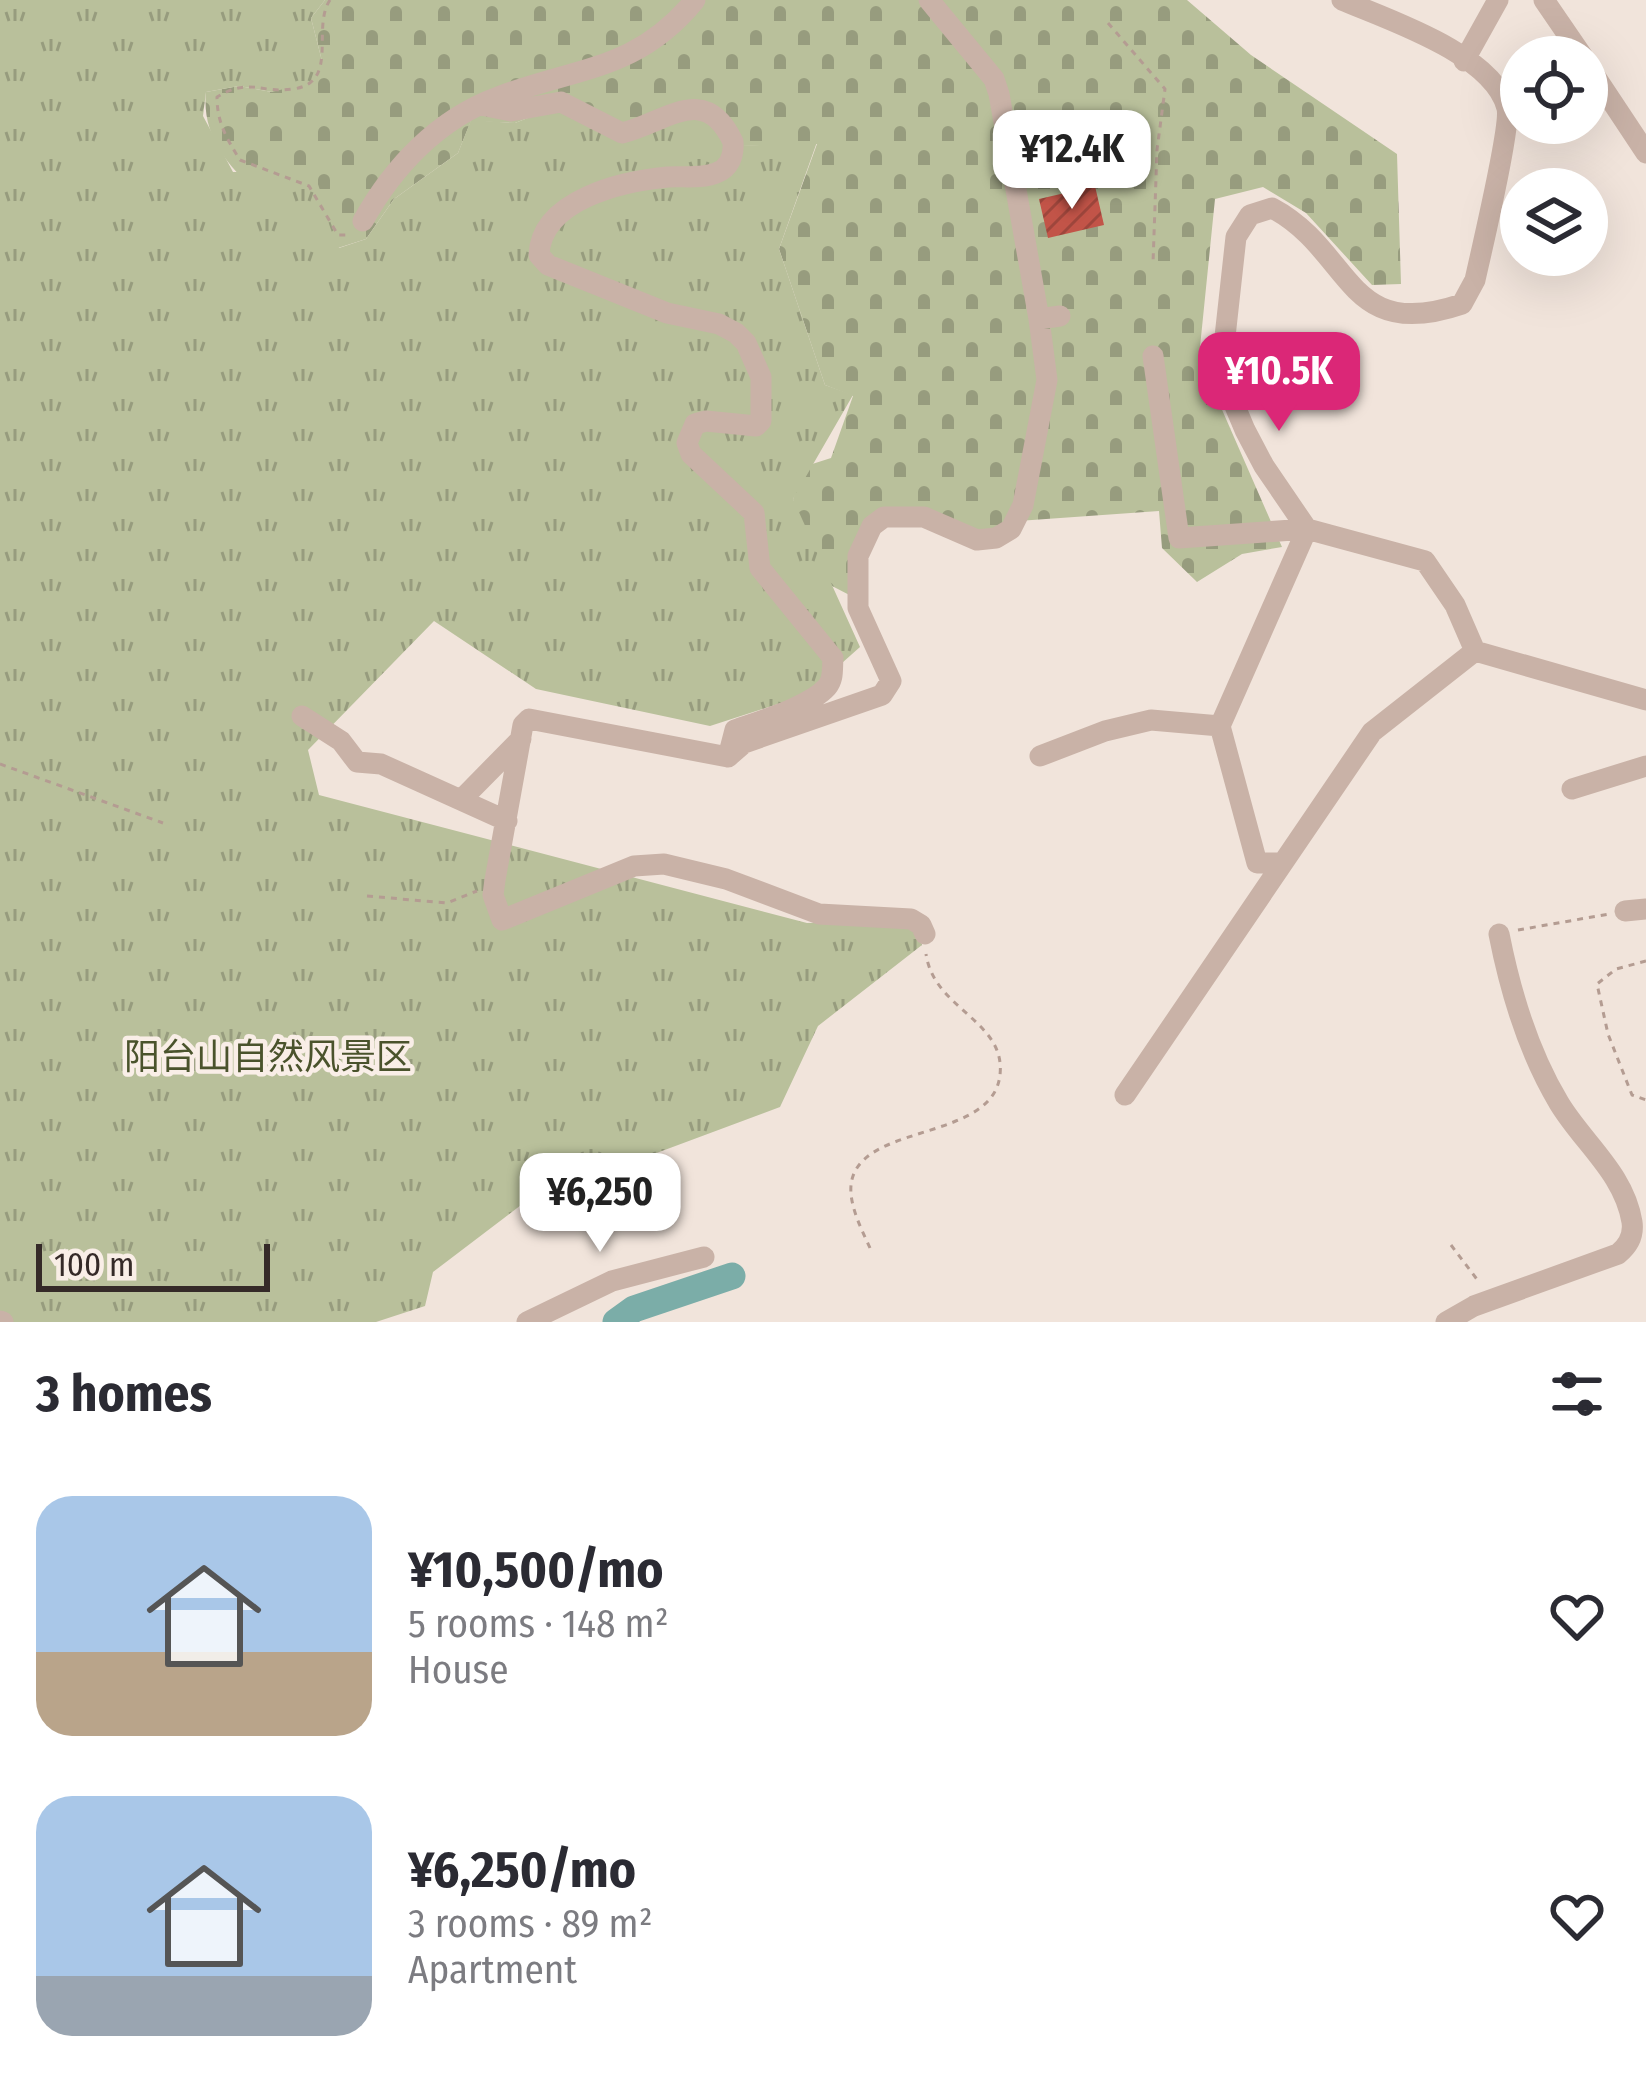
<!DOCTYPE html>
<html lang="en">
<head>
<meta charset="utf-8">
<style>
	:root { --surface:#fff; --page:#f2f2f3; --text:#2b2b33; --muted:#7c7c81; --accent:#db2777 }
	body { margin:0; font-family:"Fira Sans Condensed","Noto Sans SC",sans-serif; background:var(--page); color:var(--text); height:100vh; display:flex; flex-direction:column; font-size:45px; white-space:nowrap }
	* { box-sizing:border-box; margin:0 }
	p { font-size:39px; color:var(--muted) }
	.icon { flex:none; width:66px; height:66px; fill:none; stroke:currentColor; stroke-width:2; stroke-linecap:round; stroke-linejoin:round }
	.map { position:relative; height:1322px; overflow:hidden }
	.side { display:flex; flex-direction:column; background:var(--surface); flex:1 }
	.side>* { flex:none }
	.tools { position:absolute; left:1500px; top:36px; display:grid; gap:24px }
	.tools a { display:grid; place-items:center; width:108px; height:108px; border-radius:50%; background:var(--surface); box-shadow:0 12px 48px #0002; font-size:60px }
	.scale { position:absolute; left:36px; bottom:30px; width:234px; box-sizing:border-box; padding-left:12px; border:6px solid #352a28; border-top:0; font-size:33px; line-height:42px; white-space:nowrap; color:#352a28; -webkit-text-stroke:9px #f9eee7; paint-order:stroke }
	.price { position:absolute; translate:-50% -102px; padding:0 27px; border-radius:24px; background:#fff; color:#222; font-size:39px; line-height:78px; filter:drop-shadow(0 3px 6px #0008) }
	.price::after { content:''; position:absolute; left:50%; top:72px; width:36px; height:27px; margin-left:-18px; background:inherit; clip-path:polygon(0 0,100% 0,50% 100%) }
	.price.current { background:var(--accent); color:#fff }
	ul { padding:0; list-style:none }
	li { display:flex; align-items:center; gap:36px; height:300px; padding:0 36px }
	li span { display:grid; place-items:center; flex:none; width:336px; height:240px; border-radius:36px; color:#555 }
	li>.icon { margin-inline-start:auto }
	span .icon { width:144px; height:144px; fill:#fffc; stroke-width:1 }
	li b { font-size:51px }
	h2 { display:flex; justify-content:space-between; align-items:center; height:144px; padding:0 36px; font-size:51px }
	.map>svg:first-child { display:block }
</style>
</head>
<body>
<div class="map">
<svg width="1646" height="1322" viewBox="0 0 1646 1322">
	<defs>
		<pattern id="cemetery-stones" width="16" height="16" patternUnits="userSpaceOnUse" patternTransform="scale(3)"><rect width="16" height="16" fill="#b9c09b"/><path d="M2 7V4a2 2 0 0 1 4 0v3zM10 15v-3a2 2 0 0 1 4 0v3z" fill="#979c7e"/></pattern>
		<pattern id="park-tufts" width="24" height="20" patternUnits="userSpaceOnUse" patternTransform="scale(3)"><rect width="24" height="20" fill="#b9c09b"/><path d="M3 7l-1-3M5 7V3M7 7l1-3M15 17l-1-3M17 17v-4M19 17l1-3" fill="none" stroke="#979c7e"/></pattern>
		<pattern id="building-hatch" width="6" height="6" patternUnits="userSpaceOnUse" patternTransform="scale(3)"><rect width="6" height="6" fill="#c25448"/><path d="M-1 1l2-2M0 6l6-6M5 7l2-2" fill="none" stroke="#9e463c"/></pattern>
	</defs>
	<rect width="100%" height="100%" fill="#f1e4db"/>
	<path fill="url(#cemetery-stones)" d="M 325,0 L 1187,0 L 1251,55 L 1397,154 L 1401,284 L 1372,285 L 1306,213 L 1263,187 L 1215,199 L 1199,357 L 1282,547 L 1242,554 L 1197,582 L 1162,548 L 1159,511 L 1018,521 L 1012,537 L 927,524 L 877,527 L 861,550 L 861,601 L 832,586 L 803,542 L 793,499 L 806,466 L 831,458 L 853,396 L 825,385 L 779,249 L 817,144 L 742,146 L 623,141 L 553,108 L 515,123 L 471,121 L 458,153 L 394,199 L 366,239 L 338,248 C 285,210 198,168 206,92 L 239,86 L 272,92 L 322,61 L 311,18 Z"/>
	<path fill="url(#park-tufts)" d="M 0,0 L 325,0 L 311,18 L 322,61 L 315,81 L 272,92 L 239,86 L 206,92 L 203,116 L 233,172 L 314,172 L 339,248 L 366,239 L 394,199 L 458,153 L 471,120 L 515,123 L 553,108 L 623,141 L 687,110 L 742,146 L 817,142 L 779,249 L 825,385 L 853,395 L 793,499 L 860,647 L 806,695 L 710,726 L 536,689 L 434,621 L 308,750 L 319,795 L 807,923 L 914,921 L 922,945 L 818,1026 L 780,1107 L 525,1202 L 433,1272 L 425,1306 L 376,1322 L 0,1322 Z"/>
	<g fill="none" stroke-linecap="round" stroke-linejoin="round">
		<path stroke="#7bada8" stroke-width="27" d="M 616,1322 L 634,1309 L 732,1276"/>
	</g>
	<path fill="url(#building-hatch)" d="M 1095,186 L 1104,225 L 1048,238 L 1039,199 Z"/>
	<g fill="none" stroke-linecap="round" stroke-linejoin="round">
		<path stroke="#b49c92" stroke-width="3" stroke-dasharray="6 6" stroke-linecap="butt" d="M 330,0 C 311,28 340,83 293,89 C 261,94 250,77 217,97 C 217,123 227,139 240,160 L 309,186 L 338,235 L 348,235
			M 1108,23 L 1165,89 L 1157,150 L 1153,263
			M 0,764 L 163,823
			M 367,896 L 447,903 L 477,891
			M 1518,930 L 1609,914
			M 1646,961 L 1616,969 L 1597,984 L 1608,1034 L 1632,1095 L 1646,1100
			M 1451,1245 L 1479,1282
			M 870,1248 C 861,1228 845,1198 853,1176 C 871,1124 993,1139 1000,1075 C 1006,1020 934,1010 926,954"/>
		<path stroke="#c9b2a7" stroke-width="21" d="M 929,0 L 994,79 L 999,94 L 1039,319 L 1060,316
			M 1544,0 L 1583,57
			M 1464,61 L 1498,0
			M 1587,64 L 1646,153
			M 481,105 L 511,111 L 561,102 L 622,133 C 665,123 705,81 733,142 C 734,155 730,168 716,173 C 702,179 683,176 668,177 C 624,181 541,199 539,255 L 548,265 L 667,313 L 719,324 L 736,333 L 746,343 L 761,377 L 761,421 L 756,426 L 706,421 L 695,424 L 687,443 L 691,454 L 754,513 L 760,568 L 833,658 C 832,669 834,679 827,687 C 809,707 760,721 735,730 L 728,757
			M 363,221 C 393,167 438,119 498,97 C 577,67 637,71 695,0
			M 1475,651 L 1646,700
			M 302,716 L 341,741 L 357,762 L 381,764 L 507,821
			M 1220,726 L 1257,863 L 1283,863
			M 1040,756 L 1105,731 L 1151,720 L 1220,726 L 1307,529 L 1179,538 L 1153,356
			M 1572,789 L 1646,766
			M 461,800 L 521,739
			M 1625,911 L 1646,909
			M 925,934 L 921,925 L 911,919 L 819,914 L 726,879 L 664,864 L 634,866 L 502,920 L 493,895 L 495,880 L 523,725 L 529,719 L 728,757 L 744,743 L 882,695 L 891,681 L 858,608 L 858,556 L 872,526 L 884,517 L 924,517 L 977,540 L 996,538 L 1011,529 L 1023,505 L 1047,380 L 1039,319
			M 1125,1095 L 1372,732 L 1475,651 L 1455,605 L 1425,561 L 1307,529 L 1264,466 L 1245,430 L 1221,373 L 1236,237 L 1250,215 L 1272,208 C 1353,251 1345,344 1462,304 L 1475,280 C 1481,253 1511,126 1507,108 C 1493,54 1389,20 1342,0
			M 0,1321 L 3,1322
			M 527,1322 L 612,1281 L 704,1257
			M 1446,1322 L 1474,1306 L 1618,1254 C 1628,1246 1634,1236 1632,1222 C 1624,1173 1583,1143 1559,1103 C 1529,1053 1510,990 1499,934"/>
	</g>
	<g text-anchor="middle" stroke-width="9" stroke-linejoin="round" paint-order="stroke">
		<g font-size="36" fill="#4a532c" stroke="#f9eee7">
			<text x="268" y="1069">阳台山自然风景区</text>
		</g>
	</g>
</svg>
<div class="tools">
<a><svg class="icon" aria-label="locate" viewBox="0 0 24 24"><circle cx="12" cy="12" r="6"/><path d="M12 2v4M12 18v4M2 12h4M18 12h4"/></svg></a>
<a><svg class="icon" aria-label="layers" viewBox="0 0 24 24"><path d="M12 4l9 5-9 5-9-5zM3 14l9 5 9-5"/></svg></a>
</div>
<div class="scale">100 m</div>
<b class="price" style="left:1072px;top:212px">¥12.4K</b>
<b class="price current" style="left:1279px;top:434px">¥10.5K</b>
<b class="price" style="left:600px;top:1255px">¥6,250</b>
</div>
<section class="side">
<h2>3 homes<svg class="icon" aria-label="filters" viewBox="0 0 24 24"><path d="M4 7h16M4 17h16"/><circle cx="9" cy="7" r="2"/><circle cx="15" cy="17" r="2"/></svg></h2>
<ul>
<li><span style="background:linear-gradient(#a9c7e8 65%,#b9a48a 0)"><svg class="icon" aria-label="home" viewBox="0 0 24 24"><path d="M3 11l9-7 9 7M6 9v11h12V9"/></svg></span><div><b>¥10,500/mo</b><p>5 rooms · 148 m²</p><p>House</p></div><svg class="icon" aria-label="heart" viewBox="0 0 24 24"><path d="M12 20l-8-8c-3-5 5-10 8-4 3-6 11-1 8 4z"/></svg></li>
<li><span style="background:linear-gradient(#a9c7e8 75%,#9aa5b1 0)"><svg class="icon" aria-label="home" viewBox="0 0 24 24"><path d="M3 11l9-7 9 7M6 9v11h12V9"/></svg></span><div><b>¥6,250/mo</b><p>3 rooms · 89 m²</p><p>Apartment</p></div><svg class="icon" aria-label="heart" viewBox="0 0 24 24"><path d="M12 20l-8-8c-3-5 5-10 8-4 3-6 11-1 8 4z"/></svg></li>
</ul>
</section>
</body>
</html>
